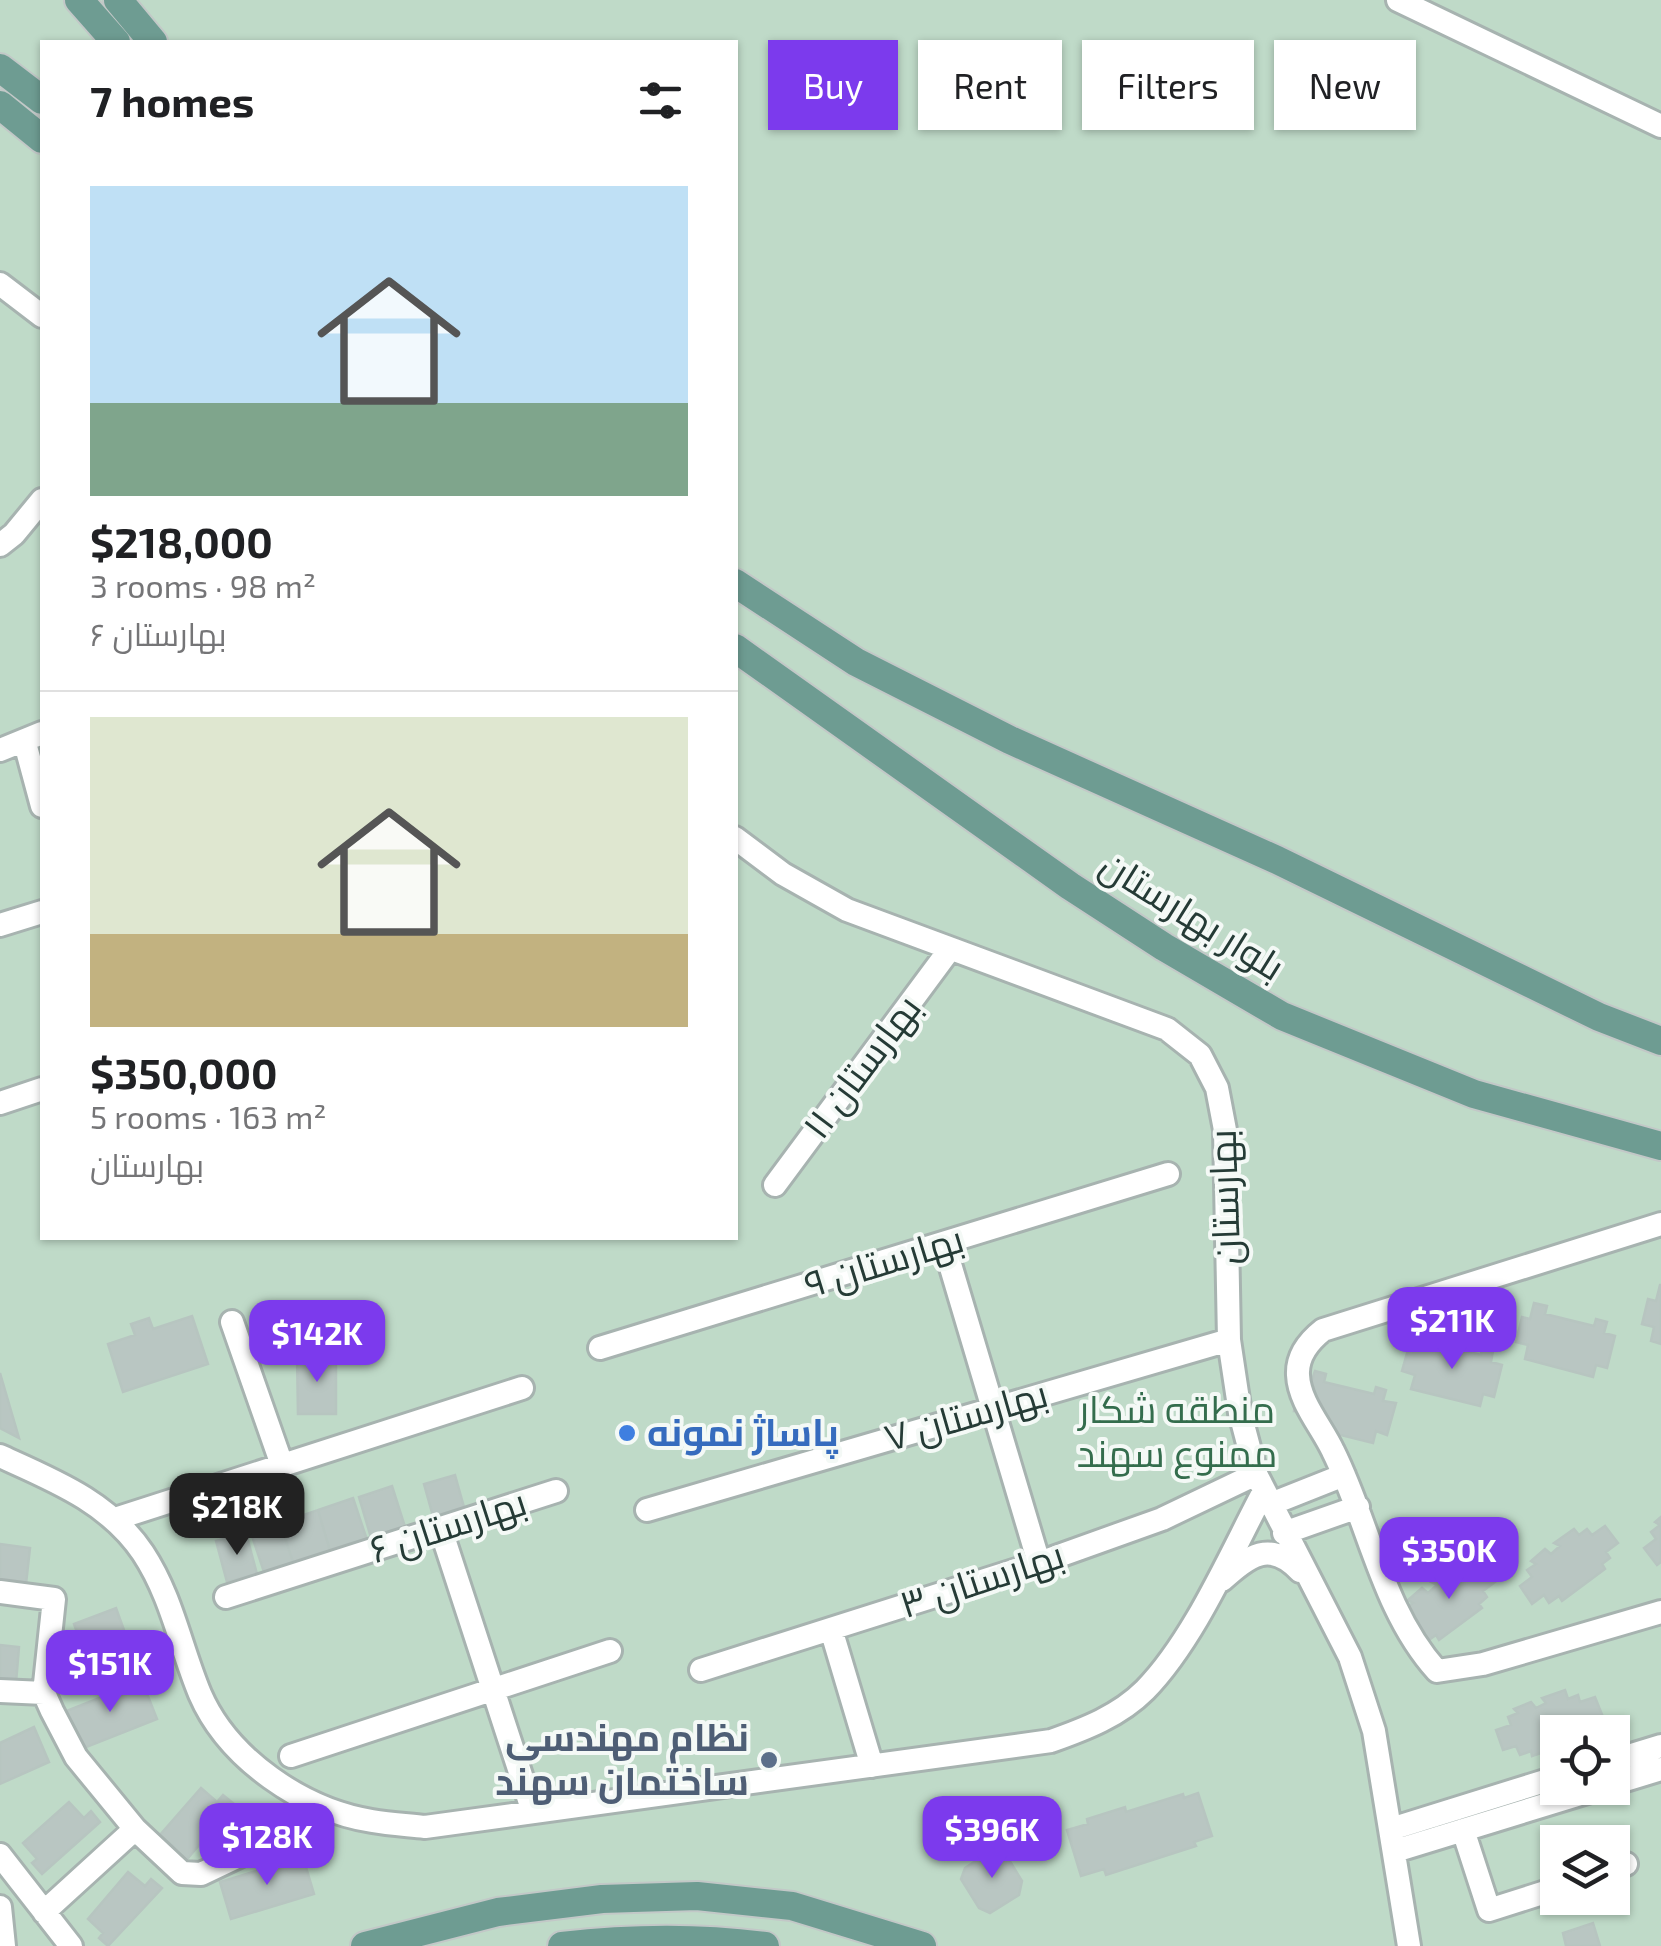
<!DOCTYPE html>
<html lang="en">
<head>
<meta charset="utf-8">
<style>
	:root { --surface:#fff; --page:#f2f2f2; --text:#202124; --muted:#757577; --line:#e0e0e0; --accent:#7c3aed }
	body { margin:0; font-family:"Exo 2",Cairo,sans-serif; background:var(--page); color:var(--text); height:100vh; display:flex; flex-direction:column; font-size:38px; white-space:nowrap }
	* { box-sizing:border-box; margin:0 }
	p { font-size:32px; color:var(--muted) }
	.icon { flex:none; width:55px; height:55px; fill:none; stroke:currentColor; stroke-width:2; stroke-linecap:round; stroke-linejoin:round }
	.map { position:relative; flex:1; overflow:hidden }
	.side { position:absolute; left:40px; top:40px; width:698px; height:1200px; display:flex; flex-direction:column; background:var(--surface); border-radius:0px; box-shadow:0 2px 8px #0004 }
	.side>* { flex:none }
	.top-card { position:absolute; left:768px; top:40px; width:742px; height:90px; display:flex; gap:20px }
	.tools { position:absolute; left:1540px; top:1715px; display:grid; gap:20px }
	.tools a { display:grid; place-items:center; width:90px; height:90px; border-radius:0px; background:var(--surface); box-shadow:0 2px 8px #0004; font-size:50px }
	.price { position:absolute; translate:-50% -85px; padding:0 22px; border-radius:20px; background:var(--accent); color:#fff; font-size:32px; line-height:65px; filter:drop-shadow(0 2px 5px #0008) }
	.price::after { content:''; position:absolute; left:50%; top:60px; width:30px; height:22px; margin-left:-15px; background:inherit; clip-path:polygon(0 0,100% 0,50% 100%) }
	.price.current { background:#222; color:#fff }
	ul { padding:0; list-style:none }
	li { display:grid; align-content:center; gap:20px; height:530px; padding:0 50px }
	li+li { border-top:2px solid var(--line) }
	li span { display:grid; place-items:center; height:310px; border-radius:0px; color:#555 }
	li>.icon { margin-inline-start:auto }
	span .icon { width:180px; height:180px; fill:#fffc; stroke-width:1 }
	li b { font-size:42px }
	h2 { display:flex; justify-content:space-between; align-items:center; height:120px; padding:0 50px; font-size:42px }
	.tag { padding:0 35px; border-radius:0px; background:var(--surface); box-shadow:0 2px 8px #0004; font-size:35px; line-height:90px }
	.tag.current { background:var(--accent); color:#fff }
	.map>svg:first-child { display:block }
</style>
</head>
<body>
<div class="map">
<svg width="1661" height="1946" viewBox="0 0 1661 1946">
	<rect width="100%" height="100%" fill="#e4ece9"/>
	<path fill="#bfdac8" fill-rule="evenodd" d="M 0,0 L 1661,0 L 1661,1946 L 0,1946 ZM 42,42 L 735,42 L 735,1238 L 42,1238 ZM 1558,1732 L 1612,1732 L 1612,1788 L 1558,1788 ZM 1558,1842 L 1612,1842 L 1612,1898 L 1558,1898 Z"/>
	<path fill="#b9c6c2" stroke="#b7c5c0" stroke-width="2.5" d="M 1660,1285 L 1661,1285 L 1661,1344 L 1651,1341 L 1654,1327 L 1642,1324 L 1648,1299 L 1656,1301 Z
		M 1534,1303 L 1547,1306 L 1545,1314 L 1594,1326 L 1596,1319 L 1607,1322 L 1604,1333 L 1615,1336 L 1607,1368 L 1596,1365 L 1593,1377 L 1525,1359 L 1528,1345 L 1516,1342 L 1522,1317 L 1530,1319 Z
		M 192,1316 L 208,1364 L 123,1392 L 108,1344 L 135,1335 L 131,1324 L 149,1318 L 153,1329 Z
		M 1421,1332 L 1434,1336 L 1432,1343 L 1481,1355 L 1482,1348 L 1493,1351 L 1491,1362 L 1502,1365 L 1494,1397 L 1483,1394 L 1480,1406 L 1411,1389 L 1415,1375 L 1402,1371 L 1409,1346 L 1417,1348 Z
		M 297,1356 L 336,1356 L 336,1414 L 298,1414 Z
		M 1315,1371 L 1326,1374 L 1324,1382 L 1374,1394 L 1376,1387 L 1386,1390 L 1383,1401 L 1396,1403 L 1387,1435 L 1376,1431 L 1373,1443 L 1305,1426 L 1308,1412 L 1294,1411 L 1300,1380 L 1310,1386 Z
		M 0,1373 L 19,1438 L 0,1428 Z
		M 455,1475 L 467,1518 L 436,1527 L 424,1484 Z
		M 392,1486 L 406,1530 L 372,1541 L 359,1497 Z
		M 353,1498 L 368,1543 L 331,1554 L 318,1510 Z
		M 318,1510 L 331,1554 L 294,1565 L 280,1523 Z
		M 1661,1517 L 1661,1562 L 1657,1565 L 1644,1548 L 1656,1539 L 1651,1532 L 1660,1525 L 1655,1522 Z
		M 280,1523 L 294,1565 L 265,1575 L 251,1533 Z
		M 1605,1526 L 1618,1543 L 1606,1552 L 1610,1558 L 1602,1564 L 1605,1569 L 1562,1601 L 1559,1596 L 1549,1603 L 1544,1595 L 1532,1604 L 1520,1586 L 1532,1577 L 1527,1570 L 1536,1564 L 1531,1561 L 1545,1549 L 1551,1554 L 1560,1546 L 1554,1543 L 1574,1529 L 1579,1535 L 1587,1529 L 1592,1535 Z
		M 246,1533 L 257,1574 L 227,1582 L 216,1541 Z
		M 0,1544 L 30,1548 L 26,1584 L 0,1581 Z
		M 1482,1565 L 1495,1582 L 1483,1591 L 1487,1597 L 1479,1604 L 1482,1608 L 1439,1640 L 1436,1635 L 1426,1642 L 1404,1609 L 1413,1603 L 1408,1600 L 1422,1588 L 1428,1593 L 1437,1585 L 1431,1582 L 1451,1567 L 1456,1575 L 1465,1568 L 1469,1574 Z
		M 116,1608 L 129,1644 L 87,1660 L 74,1624 Z
		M 0,1645 L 19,1647 L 16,1683 L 0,1682 Z
		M 142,1681 L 157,1719 L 79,1750 L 64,1712 Z
		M 1565,1690 L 1568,1699 L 1578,1695 L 1580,1702 L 1595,1697 L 1603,1717 L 1588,1722 L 1591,1729 L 1582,1732 L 1558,1732 L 1558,1747 L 1532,1756 L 1531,1751 L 1520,1755 L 1516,1746 L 1503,1750 L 1496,1730 L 1511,1725 L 1508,1717 L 1518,1713 L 1514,1709 L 1531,1702 L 1536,1708 L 1546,1703 L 1542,1698 Z
		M 34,1727 L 49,1762 L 0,1784 L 0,1743 Z
		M 201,1788 L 217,1802 L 223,1795 L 234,1804 L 183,1864 L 172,1854 L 176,1849 L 160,1835 Z
		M 1198,1793 L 1212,1836 L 1194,1842 L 1196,1846 L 1106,1875 L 1104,1869 L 1081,1876 L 1067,1830 L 1088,1824 L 1087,1819 L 1125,1807 L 1126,1812 L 1183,1794 L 1184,1798 Z
		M 69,1802 L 84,1818 L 91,1811 L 100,1822 L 42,1874 L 32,1863 L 37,1859 L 23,1843 Z
		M 992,1850 L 1005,1853 L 1022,1881 L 1019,1895 L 990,1913 L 979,1908 L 961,1879 L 965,1868 Z
		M 303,1857 L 314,1894 L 231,1919 L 220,1882 Z
		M 128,1872 L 145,1886 L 151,1879 L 162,1888 L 108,1946 L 99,1938 L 103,1933 L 88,1919 Z
		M 1593,1923 L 1600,1946 L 1566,1946 L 1563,1933 Z"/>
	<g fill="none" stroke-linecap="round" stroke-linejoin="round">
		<defs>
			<path id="minor" d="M 1398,0 L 1661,126
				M 0,284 L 42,316
				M 0,545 L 14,534 L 42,500
				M 25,743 L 42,806
				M 0,750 L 42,733
				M 735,838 L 783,874 L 847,910 L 1167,1029 L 1200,1055 L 1217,1088 L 1225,1130 L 1229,1340 L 1240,1413 L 1256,1474 L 1350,1657 L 1374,1731 L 1409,1946
				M 0,925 L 42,912
				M 0,1103 L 42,1089
				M 775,1185 L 950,949
				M 1661,1224 L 1323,1330 C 1309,1341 1297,1356 1298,1375 C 1299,1402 1322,1427 1333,1451 C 1369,1523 1382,1610 1437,1671 L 1483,1664 L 1661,1612
				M 944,1244 L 1039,1563
				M 232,1322 L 282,1465
				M 600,1348 L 1168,1174
				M 0,1456 C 53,1480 109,1502 143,1553 C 172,1597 180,1646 200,1694 C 228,1759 303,1810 372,1821 C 389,1824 407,1825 425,1827 L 1051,1741 C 1085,1729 1119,1716 1145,1690 C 1194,1640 1231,1553 1264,1491
				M 1271,1504 L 1344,1475
				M 647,1510 L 1229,1340
				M 115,1519 L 522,1388
				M 441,1530 L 533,1812
				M 1284,1533 L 1358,1507
				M 1222,1580 C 1249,1556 1270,1539 1300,1571
				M 0,1592 L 54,1599 L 44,1693 L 52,1711 L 76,1757 L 135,1829 L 182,1873 L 201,1874 L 279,1837
				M 226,1597 L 556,1491
				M 831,1629 L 872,1766
				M 701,1670 L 1039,1563 L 1162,1519 L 1256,1474
				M 0,1691 L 44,1693
				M 291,1756 L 610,1651
				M 1612,1761 L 1661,1746
				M 1612,1784 L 1661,1769
				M 1391,1829 L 1558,1777
				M 1463,1830 L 1489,1910 L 1558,1888
				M 1395,1851 L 1600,1788
				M 0,1855 L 71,1946
				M 1612,1869 L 1626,1864
				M 0,1907 L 4,1946
				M 44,1912 L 135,1829"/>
			<path id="major" d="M 79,0 L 116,42
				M 118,0 L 153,42
				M 0,68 L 42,100
				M 0,105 L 42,139
				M 735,583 L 856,662 L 1010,740 L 1277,860 L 1599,1017 L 1661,1041
				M 735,648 L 1070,886 L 1164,947 L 1282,1016 L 1474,1094 L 1661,1146
				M 365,1946 L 498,1912 L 602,1899 L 697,1896 L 792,1906 L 922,1946
				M 562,1946 C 631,1938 697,1937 765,1946"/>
		</defs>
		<use href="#minor" stroke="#a7b3b0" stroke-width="28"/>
		<use href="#major" stroke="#c2c8c7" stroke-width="32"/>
		<use href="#minor" stroke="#fff" stroke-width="22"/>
		<use href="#major" stroke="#6e9c92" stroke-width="28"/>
	</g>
	<circle fill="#3f7fe0" stroke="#f4f9f6" stroke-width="4" cx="627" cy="1433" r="10"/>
	<circle fill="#5c6f8a" stroke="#f4f9f6" stroke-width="4" cx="769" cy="1760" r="10"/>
	<g text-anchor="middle" stroke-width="8" stroke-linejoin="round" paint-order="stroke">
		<g font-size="38" fill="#253b36" stroke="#f4f9f6">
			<text transform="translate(1192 916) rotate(32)" y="13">بلوار بهارستان</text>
			<text transform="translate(862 1067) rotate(-53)" y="13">بهارستان ۱۱</text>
			<text transform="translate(1225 1197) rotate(-92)" y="13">بهارستان</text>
			<text transform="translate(884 1262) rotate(-17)" y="13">بهارستان ۹</text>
			<text transform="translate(966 1416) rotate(-16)" y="13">بهارستان ۷</text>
			<text transform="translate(448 1526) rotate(-18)" y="13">بهارستان ۶</text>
			<text transform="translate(982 1580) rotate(-18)" y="13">بهارستان ۳</text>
		</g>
		<g font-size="38" fill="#346d4d" stroke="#f4f9f6">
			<text x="1177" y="1423">منطقه شکار<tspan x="1177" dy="44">ممنوع سهند</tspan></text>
		</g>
		<g font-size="38" font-weight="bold" fill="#366cbe" stroke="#f4f9f6" text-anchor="start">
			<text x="647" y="1446">پاساژ نمونه</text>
		</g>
		<g font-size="38" font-weight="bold" fill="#4e5e75" stroke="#f4f9f6" text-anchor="end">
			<text x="749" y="1751">نظام مهندسی<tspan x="749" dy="44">ساختمان سهند</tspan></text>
		</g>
	</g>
</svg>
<div class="tools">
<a><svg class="icon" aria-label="locate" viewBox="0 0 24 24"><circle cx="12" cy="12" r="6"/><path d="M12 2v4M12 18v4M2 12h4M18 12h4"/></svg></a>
<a><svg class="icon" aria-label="layers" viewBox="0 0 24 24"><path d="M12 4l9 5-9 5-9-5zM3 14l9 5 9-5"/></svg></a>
</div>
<b class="price" style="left:1452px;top:1372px">$211K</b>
<b class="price" style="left:317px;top:1385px">$142K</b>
<b class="price current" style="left:237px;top:1558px">$218K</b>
<b class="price" style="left:1449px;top:1602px">$350K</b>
<b class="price" style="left:110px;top:1715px">$151K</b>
<b class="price" style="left:992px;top:1881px">$396K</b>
<b class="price" style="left:267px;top:1888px">$128K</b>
<div class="top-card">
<a class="tag current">Buy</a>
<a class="tag">Rent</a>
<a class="tag">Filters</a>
<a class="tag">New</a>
</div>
<section class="side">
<h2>7 homes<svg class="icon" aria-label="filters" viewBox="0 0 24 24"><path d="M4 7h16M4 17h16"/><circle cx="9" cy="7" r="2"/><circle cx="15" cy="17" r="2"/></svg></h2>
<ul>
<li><span style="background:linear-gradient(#bfe0f5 70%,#7fa58c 0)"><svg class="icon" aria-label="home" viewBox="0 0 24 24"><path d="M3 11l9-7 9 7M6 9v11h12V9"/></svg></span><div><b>$218,000</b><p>3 rooms · 98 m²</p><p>بهارستان ۶</p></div></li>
<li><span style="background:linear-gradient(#dfe7d0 70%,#c2b280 0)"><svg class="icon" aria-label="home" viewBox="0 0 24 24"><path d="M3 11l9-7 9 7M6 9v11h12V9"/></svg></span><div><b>$350,000</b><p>5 rooms · 163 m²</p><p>بهارستان</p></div></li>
</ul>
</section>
</div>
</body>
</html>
